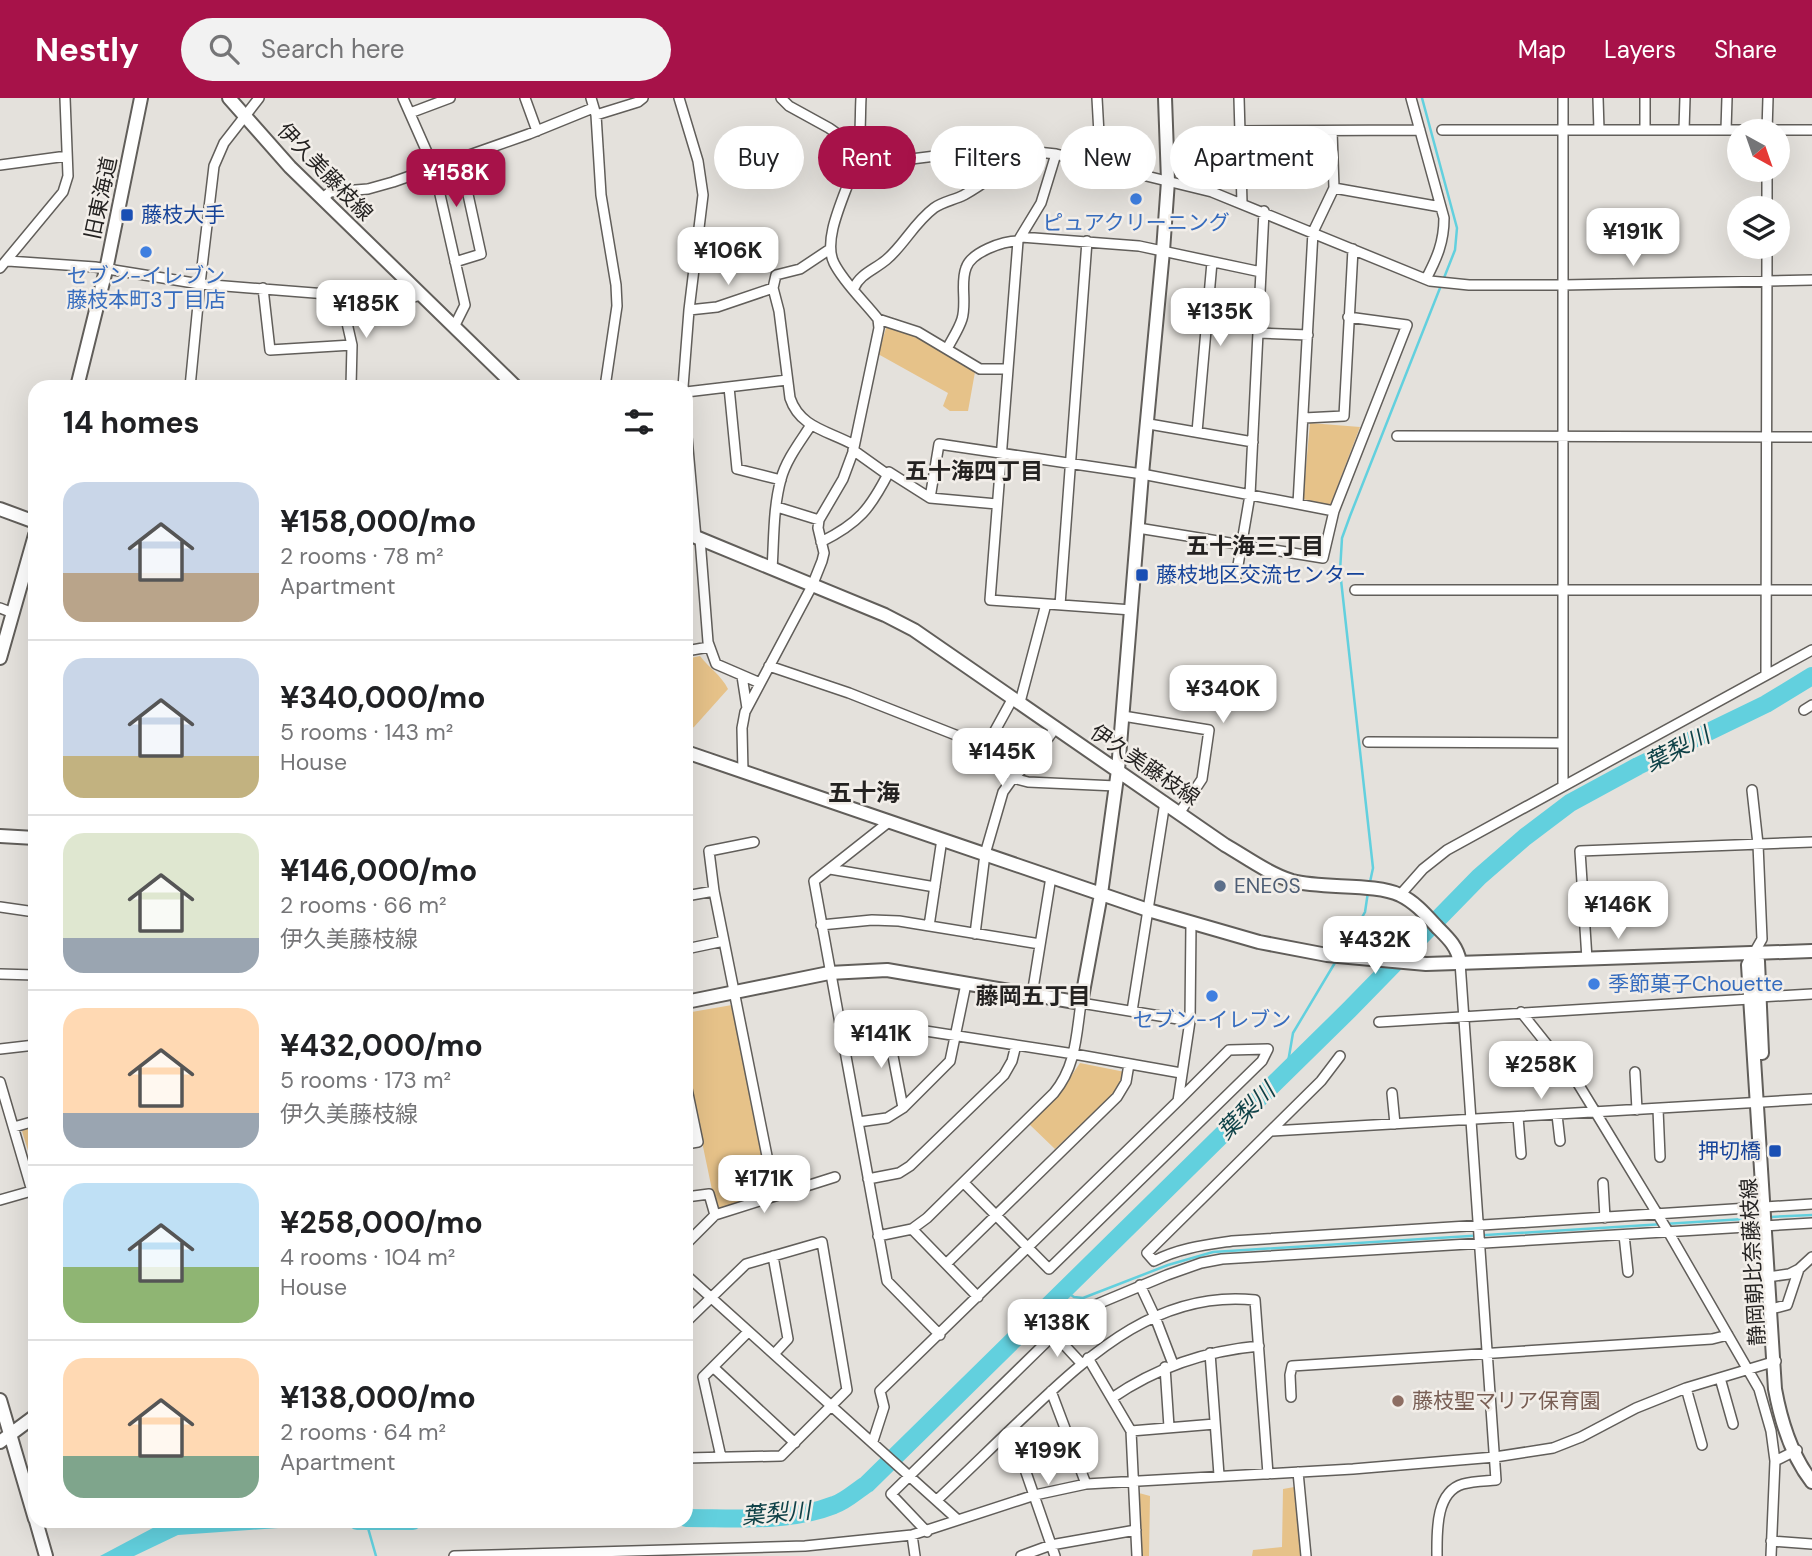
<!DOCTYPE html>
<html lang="en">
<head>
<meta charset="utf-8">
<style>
	:root { --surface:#fff; --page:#f2f2f2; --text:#202124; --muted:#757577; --line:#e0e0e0; --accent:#a71249 }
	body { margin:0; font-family:"DM Sans","Noto Sans JP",sans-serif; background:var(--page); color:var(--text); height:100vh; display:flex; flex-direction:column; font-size:26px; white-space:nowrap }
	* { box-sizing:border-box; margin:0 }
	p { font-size:23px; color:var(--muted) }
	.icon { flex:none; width:38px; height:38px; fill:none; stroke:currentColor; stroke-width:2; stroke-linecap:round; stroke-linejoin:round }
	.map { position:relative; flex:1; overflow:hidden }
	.drawer { position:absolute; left:28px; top:282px; width:665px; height:1148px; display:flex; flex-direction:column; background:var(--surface); border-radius:21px; box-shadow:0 7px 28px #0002 }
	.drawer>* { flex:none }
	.hud { position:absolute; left:714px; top:28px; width:665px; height:63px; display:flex; gap:14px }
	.needle { width:46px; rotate:140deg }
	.controls { position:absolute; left:1727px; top:21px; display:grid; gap:14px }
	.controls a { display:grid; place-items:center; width:63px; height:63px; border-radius:50%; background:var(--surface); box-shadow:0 7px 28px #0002; font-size:35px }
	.price { position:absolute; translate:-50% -60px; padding:0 16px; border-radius:14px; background:#fff; color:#222; font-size:23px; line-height:46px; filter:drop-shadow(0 2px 4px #0008) }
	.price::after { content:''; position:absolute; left:50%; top:42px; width:21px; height:16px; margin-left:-10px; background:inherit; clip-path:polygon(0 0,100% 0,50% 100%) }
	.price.on { background:var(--accent); color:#fff }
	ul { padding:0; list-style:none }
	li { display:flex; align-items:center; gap:21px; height:175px; padding:0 35px }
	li+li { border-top:2px solid var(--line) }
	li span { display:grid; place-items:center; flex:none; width:196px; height:140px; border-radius:21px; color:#555 }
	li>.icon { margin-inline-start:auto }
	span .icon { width:84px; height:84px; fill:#fffc; stroke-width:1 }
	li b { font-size:30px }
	h2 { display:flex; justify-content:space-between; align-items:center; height:84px; padding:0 35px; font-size:30px }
	.chip { padding:0 24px; border-radius:32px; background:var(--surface); box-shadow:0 7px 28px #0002; font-size:24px; line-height:63px }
	.chip.on { background:var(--accent); color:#fff }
	header { display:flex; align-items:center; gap:42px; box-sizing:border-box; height:98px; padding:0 35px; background:var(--accent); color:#fff }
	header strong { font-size:33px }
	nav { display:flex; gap:38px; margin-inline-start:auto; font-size:24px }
	.search { width:490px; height:63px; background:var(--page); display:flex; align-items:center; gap:18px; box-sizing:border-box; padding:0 24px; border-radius:38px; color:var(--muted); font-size:26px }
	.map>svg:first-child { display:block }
</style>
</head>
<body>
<header>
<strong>Nestly</strong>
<div class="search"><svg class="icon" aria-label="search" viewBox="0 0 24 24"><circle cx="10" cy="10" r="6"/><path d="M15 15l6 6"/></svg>Search here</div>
<nav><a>Map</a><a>Layers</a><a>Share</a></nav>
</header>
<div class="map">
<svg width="1812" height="1458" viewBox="0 0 1812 1458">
	<rect width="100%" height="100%" fill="#e4e1dc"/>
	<path fill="#e6c289" d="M 887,227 L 927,244 L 975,274 L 968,313 L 950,313 L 943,308 L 948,295 L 878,256 Z
		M 1310,325 L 1360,329 L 1330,408 L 1303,401 Z
		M 700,558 C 709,570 721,577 728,591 L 694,629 L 686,633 L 686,561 Z
		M 732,907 L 770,1092 L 766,1097 L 720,1113 L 716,1111 L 686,967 L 686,915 Z
		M 1080,965 L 1125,974 L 1112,997 L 1055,1051 L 1029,1026 L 1058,997 Z
		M 35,1027 L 35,1076 L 22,1033 Z
		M 1300,1388 L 1300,1458 L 1252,1458 L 1253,1452 L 1282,1449 L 1283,1391 Z
		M 1139,1395 L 1150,1398 L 1149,1458 L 1138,1458 Z"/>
	<path fill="#62d0de" d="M 166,1423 L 413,1423 L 376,1423 L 178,1437 L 134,1458 L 100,1458 Z
		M 445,1423 L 567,1423 L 561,1430 Z"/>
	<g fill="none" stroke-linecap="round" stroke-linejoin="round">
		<path stroke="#62d0de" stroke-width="2.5" d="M 1370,784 L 1373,770 L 1340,473 L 1342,440 L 1350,418 L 1455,152 L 1457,130 L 1422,0
			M 1342,855 L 1365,814 L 1368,794
			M 1287,970 L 1293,935 L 1336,863
			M 1770,1119 L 1812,1117
			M 1062,1191 L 1074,1199 L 1083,1200 L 1168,1167 L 1213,1154 L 1760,1120
			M 366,1423 L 376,1458"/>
		<path stroke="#62d0de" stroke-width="18" d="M 686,1420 C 735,1420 788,1425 834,1407 C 846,1403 856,1393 867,1386 L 1349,912 L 1479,779 L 1525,739 L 1570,705 L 1638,668 L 1766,606 L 1812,578
			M 357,1423 L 413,1423"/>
		<defs>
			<path id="street" d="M 403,0 L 434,70 L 465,207 L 454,229
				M 525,0 L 537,33
				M 591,0 L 596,17 L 601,97 L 616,187 L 617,208 L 605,289
				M 679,0 L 698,63 L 703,97 L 689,212 L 683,289
				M 781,0 L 789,8 L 829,30 L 879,65 L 1000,50 L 1056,56 L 1212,94 L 1430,183 L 1469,187 L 1563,187 L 1812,182
				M 1239,0 L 1242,105
				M 1411,0 L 1444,120 C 1444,144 1437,160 1426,181
				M 1563,0 L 1563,686
				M 1598,0 L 1599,32
				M 410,15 L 450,0
				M 596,17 L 638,4 L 643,0
				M 1442,32 L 1812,32
				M 1645,32 L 1645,0
				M 1684,32 L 1685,0
				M 1726,32 L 1727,0
				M 1240,33 L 1420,32
				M 1767,33 L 1768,0
				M 1056,56 L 1041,105 L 1018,143 L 990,502 L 1132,512
				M 1091,63 L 1099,36 L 1097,0
				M 0,67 L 67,58
				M 1767,72 L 1767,110
				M 1334,90 L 1441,109
				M 322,101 L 330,94 L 368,91 L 393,84 L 529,36 L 593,10
				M 1021,139 L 1139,148 L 1261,174
				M 830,151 L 800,171 L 776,177 L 773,190 L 779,213 L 790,300 C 800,330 829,333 854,347
				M 8,163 L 95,169 L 200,186 L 403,202 L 421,197
				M 455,164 L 481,156 L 460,60
				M 0,170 L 63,94 L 68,78 L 65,0
				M 263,190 L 270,252 L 352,247
				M 854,190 C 860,176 874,172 886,162 C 904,147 914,125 934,110 C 942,104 954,102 964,97 C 986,85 1006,68 1025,52
				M 344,197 L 347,225 L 352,247 L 351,289
				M 689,212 L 717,209 L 773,190
				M 878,221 L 918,234 L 980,271 L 1007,271
				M 1258,235 L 1308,237
				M 947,251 C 952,241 959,231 962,221 C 967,205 960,185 966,170 C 971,154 1003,143 1018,143
				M 190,289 L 200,186 L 214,68 L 224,45 L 259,0
				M 729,289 L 737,371 L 781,382
				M 686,294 L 787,282
				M 1304,320 L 1344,318 L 1353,151
				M 1149,326 L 1253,344
				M 686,328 L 696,440
				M 1197,334 L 1212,164
				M 1397,338 L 1812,339
				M 853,352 L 888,377
				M 930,400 L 939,346 L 1142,376 L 1334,413
				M 1298,406 L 1313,134 L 1334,90 L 1332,33
				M 777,409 L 819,422
				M 1138,430 L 1323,460 L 1334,413 L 1407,227 L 1348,219
				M 700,441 L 708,544 L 716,566 L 760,585
				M 821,444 C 859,425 870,411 889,374 L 930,400 L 997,406
				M 772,471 C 774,442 773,410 781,381 C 786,362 800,344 811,327
				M 1236,479 L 1250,397 L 1264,113
				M 1355,492 L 1812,492
				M 1060,507 L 1087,143
				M 0,510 L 13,515
				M 686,553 L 709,549
				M 769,568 L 849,595 L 986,649
				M 1766,577 L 1767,149
				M 742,578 L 747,610
				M 1013,600 L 986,649 L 1013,680 L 1028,684 L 1116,688
				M 1020,604 L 1046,506
				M 1804,612 L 1812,607
				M 1123,618 L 1209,632 L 1202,681 L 1180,714
				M 1368,644 L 1562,645
				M 743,674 L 742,630 L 745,614 L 812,488 L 822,463 L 824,455 L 818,430 L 819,422 L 843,381 L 853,354 L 879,230 L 878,221 C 864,203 844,185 834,165 C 820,137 853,84 858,55 C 861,37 860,18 861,0
				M 1752,692 L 1758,746 L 1762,841 L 1754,855
				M 890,723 L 814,783 L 887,1183 L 940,1237
				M 754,744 L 709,753 L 714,793 L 775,1098
				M 830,771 L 935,789
				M 1400,797 L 1423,771 L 1447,752 L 1812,552
				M 686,798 L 714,793
				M 0,809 L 35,814
				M 821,827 L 872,822 L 899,823 L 1040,846
				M 929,828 L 942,741
				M 975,836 L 985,756 L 1003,694 L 1013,680 L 1033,661 L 1056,629
				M 686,851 L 724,843
				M 1587,861 L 1580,753 L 1812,744
				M 0,876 L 35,877
				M 1032,897 L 1051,779
				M 1759,899 L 1812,896
				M 1132,913 L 1165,704
				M 1521,914 L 1577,984 L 1596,1015 L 1669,1135 L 1759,1291 L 1771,1333 L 1775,1363
				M 1379,924 L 1750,901
				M 887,927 L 903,1010
				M 840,928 L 887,927 L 1074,956 L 1181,975
				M 0,951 L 35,947
				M 1340,958 L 1321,983 L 1147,1155 L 1154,1163 C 1179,1150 1205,1147 1232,1143 L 1812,1106
				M 1635,974 L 1637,1012
				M 0,984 L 32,1093
				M 686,986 L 698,1044 L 686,1046
				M 1392,995 L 1395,1026
				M 1658,1011 L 1660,1059
				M 1557,1017 L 1560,1043
				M 1518,1019 L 1521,1056
				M 858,1024 L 887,1020 L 903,1010 L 950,963 L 966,886
				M 14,1029 L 35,1023
				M 1272,1033 L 1812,1001
				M 868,1081 L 899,1075 L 910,1068 L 1004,977 L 1012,963 L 1016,947
				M 964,1085 L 1049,1171 L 1262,963 L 1268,951 L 1229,952 L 1178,1003
				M 1603,1085 L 1605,1120
				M 686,1099 L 709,1096 L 715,1117
				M 0,1102 L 35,1092
				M 912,1131 L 978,1199
				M 1624,1137 L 1628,1174
				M 878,1138 L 912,1131 L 927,1120 L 1054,995 C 1076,968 1076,939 1081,905 L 1190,923
				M 686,1146 L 715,1117 L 835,1079
				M 773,1158 L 788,1241 L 774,1256
				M 946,1166 L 1117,999 L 1126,984 L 1129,966
				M 686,1177 L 958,1422
				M 1768,1179 L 1789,1176 L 1799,1171
				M 1140,1187 L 1155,1219 L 1173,1266
				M 1775,1210 L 1787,1207 L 1799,1171 L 1812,1159
				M 686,1224 L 746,1166 L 822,1144 L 847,1292 L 781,1358 L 686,1360
				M 1055,1237 L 1081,1265
				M 1210,1255 L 1219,1377
				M 1088,1260 L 1131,1333 L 1137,1458
				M 713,1269 L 795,1345
				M 1165,1269 L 1169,1329
				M 1720,1280 L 1733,1326
				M 1686,1290 L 1702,1347
				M 1051,1293 L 1086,1386
				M 1291,1299 L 1290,1277 L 1292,1268 L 1712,1241 L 1728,1237
				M 1112,1300 C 1157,1269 1204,1253 1259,1248
				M 1011,1331 L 1055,1458
				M 1131,1333 L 1215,1326
				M 873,1343 L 884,1309 L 880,1293 L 1178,1003 L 1190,923 L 1191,825
				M 721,1359 L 703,1279 L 748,1234
				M 1298,1374 L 1306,1458
				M 937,1402 C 968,1373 998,1343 1029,1314 C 1093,1253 1161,1192 1255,1202 L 1268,1376
				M 927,1434 L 891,1396 L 1076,1215 L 1167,1177 L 1201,1165 L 1222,1161 L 1812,1125
				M 912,1437 L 915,1458
				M 1771,1443 L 1812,1446
				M 454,1458 L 805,1448 L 912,1437 L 1035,1397 L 1086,1386 L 1353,1371 L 1495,1359 L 1553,1350 L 1581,1339 L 1636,1310 L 1686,1290 L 1776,1263
				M 1021,1458 L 1051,1447 L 1136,1432
				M 1437,1458 C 1437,1435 1435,1394 1463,1386 C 1473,1383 1486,1383 1496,1382 L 1460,864
				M 1771,1458 L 1775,1363 L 1797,1352"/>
			<path id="secondary" d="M 229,0 L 290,69 L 516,289
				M 77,289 L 106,172 L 141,0
				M 0,411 L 35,424
				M 686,435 L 885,517 L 914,532 L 1225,747 C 1246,759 1269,776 1292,783 C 1322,791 1376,785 1400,797 C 1415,804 1426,817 1437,829 C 1448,840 1457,848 1460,864
				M 0,560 L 35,437
				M 686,654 L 1148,812 L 1259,844 L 1327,857 L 1426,866 L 1812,853
				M 0,738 L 35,740
				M 1754,855 L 1748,867 L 1775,1291 C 1781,1324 1791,1357 1812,1384
				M 1754,855 L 1758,863 L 1762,955
				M 686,904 L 829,875 L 887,872 L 1081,905 L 1101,796 L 1118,672 L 1142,376 L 1163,153 L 1168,83 L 1165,0
				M 0,1302 L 35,1421
				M 0,1344 L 35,1318
				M 36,1423 L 46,1458"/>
		</defs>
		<use href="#street" stroke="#615e5a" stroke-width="12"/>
		<use href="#secondary" stroke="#615e5a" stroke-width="16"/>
		<use href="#street" stroke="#fff" stroke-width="9"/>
		<use href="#secondary" stroke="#fff" stroke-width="12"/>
	</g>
	<g fill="#3f7fe0" stroke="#f2eee9" stroke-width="2.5">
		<circle cx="1136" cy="101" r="7"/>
		<circle cx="146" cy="154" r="7"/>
		<circle cx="1594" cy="886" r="7"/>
		<circle cx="1212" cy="898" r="7"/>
	</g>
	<g fill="#1a4fb4" stroke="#f2eee9" stroke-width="2.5">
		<rect x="120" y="110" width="14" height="14" rx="3.5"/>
		<rect x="1135" y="470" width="14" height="14" rx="3.5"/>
		<rect x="1768" y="1046" width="14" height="14" rx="3.5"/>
	</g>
	<circle fill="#5c6f8a" stroke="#f2eee9" stroke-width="2.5" cx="1220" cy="788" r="7"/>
	<circle fill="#8d6e63" stroke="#f2eee9" stroke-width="2.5" cx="1398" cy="1303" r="7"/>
	<g text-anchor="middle" stroke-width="5" stroke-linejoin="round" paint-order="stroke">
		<g font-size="21" fill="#242221" stroke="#f2eee9">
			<text transform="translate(325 74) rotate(46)" y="7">伊久美藤枝線</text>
			<text transform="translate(101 100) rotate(-78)" y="7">旧東海道</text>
			<text transform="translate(1145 667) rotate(34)" y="7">伊久美藤枝線</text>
			<text transform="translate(1753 1164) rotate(-93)" y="7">静岡朝比奈藤枝線</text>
		</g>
		<g font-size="21" fill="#164399" stroke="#f2eee9" text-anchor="start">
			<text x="141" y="124">藤枝大手</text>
			<text x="1156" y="484">藤枝地区交流センター</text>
			<text x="1761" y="1060" text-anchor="end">押切橋</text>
		</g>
		<g font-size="21" fill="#366cbe" stroke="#f2eee9">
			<text x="1136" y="132">ピュアクリーニング</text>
			<text x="146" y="185">セブン−イレブン<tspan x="146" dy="24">藤枝本町3丁目店</tspan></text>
			<text x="1608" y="893" text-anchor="start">季節菓子Chouette</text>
			<text x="1212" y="929">セブン-イレブン</text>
		</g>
		<g font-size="21" fill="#4e5e75" stroke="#f2eee9" text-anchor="start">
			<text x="1234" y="795">ENEOS</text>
		</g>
		<g font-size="21" fill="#785e54" stroke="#f2eee9" text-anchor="start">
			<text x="1412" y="1310">藤枝聖マリア保育園</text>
		</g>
		<g font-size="23" font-weight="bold" fill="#242221" stroke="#f2eee9">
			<text x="974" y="381">五十海四丁目</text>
			<text x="1255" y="456">五十海三丁目</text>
			<text x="1033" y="906">藤岡五丁目</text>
		</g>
		<g font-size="23" font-style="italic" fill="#0e4147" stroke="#f2eee9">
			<text transform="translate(1677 651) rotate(-27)" y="8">葉梨川</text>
			<text transform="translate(1246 1013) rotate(-44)" y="8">葉梨川</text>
			<text transform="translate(776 1415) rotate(-5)" y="8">葉梨川</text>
		</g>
		<g font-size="24" font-weight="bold" fill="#242221" stroke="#f2eee9">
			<text x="864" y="703">五十海</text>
		</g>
	</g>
</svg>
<div class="controls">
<a><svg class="needle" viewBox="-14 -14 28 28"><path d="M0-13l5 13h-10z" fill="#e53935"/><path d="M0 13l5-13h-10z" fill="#757577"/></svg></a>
<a><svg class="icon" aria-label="layers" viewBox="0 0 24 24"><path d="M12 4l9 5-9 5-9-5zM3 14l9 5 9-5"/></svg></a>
</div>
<b class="price on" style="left:456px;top:111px">¥158K</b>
<b class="price" style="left:1633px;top:170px">¥191K</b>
<b class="price" style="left:728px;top:189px">¥106K</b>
<b class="price" style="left:366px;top:242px">¥185K</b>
<b class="price" style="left:1220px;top:250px">¥135K</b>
<b class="price" style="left:1223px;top:627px">¥340K</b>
<b class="price" style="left:1002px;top:690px">¥145K</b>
<b class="price" style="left:1618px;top:843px">¥146K</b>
<b class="price" style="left:1375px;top:878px">¥432K</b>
<b class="price" style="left:881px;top:972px">¥141K</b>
<b class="price" style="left:1541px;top:1003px">¥258K</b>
<b class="price" style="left:764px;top:1117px">¥171K</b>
<b class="price" style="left:1057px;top:1261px">¥138K</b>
<b class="price" style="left:1048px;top:1389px">¥199K</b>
<div class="hud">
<a class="chip">Buy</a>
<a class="chip on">Rent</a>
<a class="chip">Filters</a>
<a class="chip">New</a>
<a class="chip">Apartment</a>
</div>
<section class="drawer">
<h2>14 homes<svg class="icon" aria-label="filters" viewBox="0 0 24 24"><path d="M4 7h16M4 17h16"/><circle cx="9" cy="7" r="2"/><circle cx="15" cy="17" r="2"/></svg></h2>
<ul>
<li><span style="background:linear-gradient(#c9d6e8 65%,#b9a48a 0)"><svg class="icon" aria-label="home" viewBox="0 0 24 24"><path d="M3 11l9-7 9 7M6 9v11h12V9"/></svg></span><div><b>¥158,000/mo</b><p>2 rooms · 78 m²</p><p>Apartment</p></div></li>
<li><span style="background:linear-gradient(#c9d6e8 70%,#c2b280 0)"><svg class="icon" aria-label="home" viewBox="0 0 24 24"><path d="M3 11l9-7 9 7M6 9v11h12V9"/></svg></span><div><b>¥340,000/mo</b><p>5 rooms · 143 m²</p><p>House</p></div></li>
<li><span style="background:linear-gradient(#dfe7d0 75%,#9aa5b1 0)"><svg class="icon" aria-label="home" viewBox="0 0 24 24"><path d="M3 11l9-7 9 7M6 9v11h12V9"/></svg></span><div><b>¥146,000/mo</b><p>2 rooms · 66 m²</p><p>伊久美藤枝線</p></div></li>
<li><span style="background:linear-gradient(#ffd9b3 75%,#9aa5b1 0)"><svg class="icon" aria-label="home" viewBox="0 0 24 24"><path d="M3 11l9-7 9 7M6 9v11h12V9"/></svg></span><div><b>¥432,000/mo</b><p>5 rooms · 173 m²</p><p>伊久美藤枝線</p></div></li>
<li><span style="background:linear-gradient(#bfe0f5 60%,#8fb573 0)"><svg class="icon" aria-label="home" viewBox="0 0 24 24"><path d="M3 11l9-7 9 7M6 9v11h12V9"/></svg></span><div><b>¥258,000/mo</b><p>4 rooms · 104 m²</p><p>House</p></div></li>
<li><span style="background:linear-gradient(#ffd9b3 70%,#7fa58c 0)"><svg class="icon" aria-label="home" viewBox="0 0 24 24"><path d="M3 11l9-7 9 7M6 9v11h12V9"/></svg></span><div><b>¥138,000/mo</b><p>2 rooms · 64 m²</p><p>Apartment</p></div></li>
</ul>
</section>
</div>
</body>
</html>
